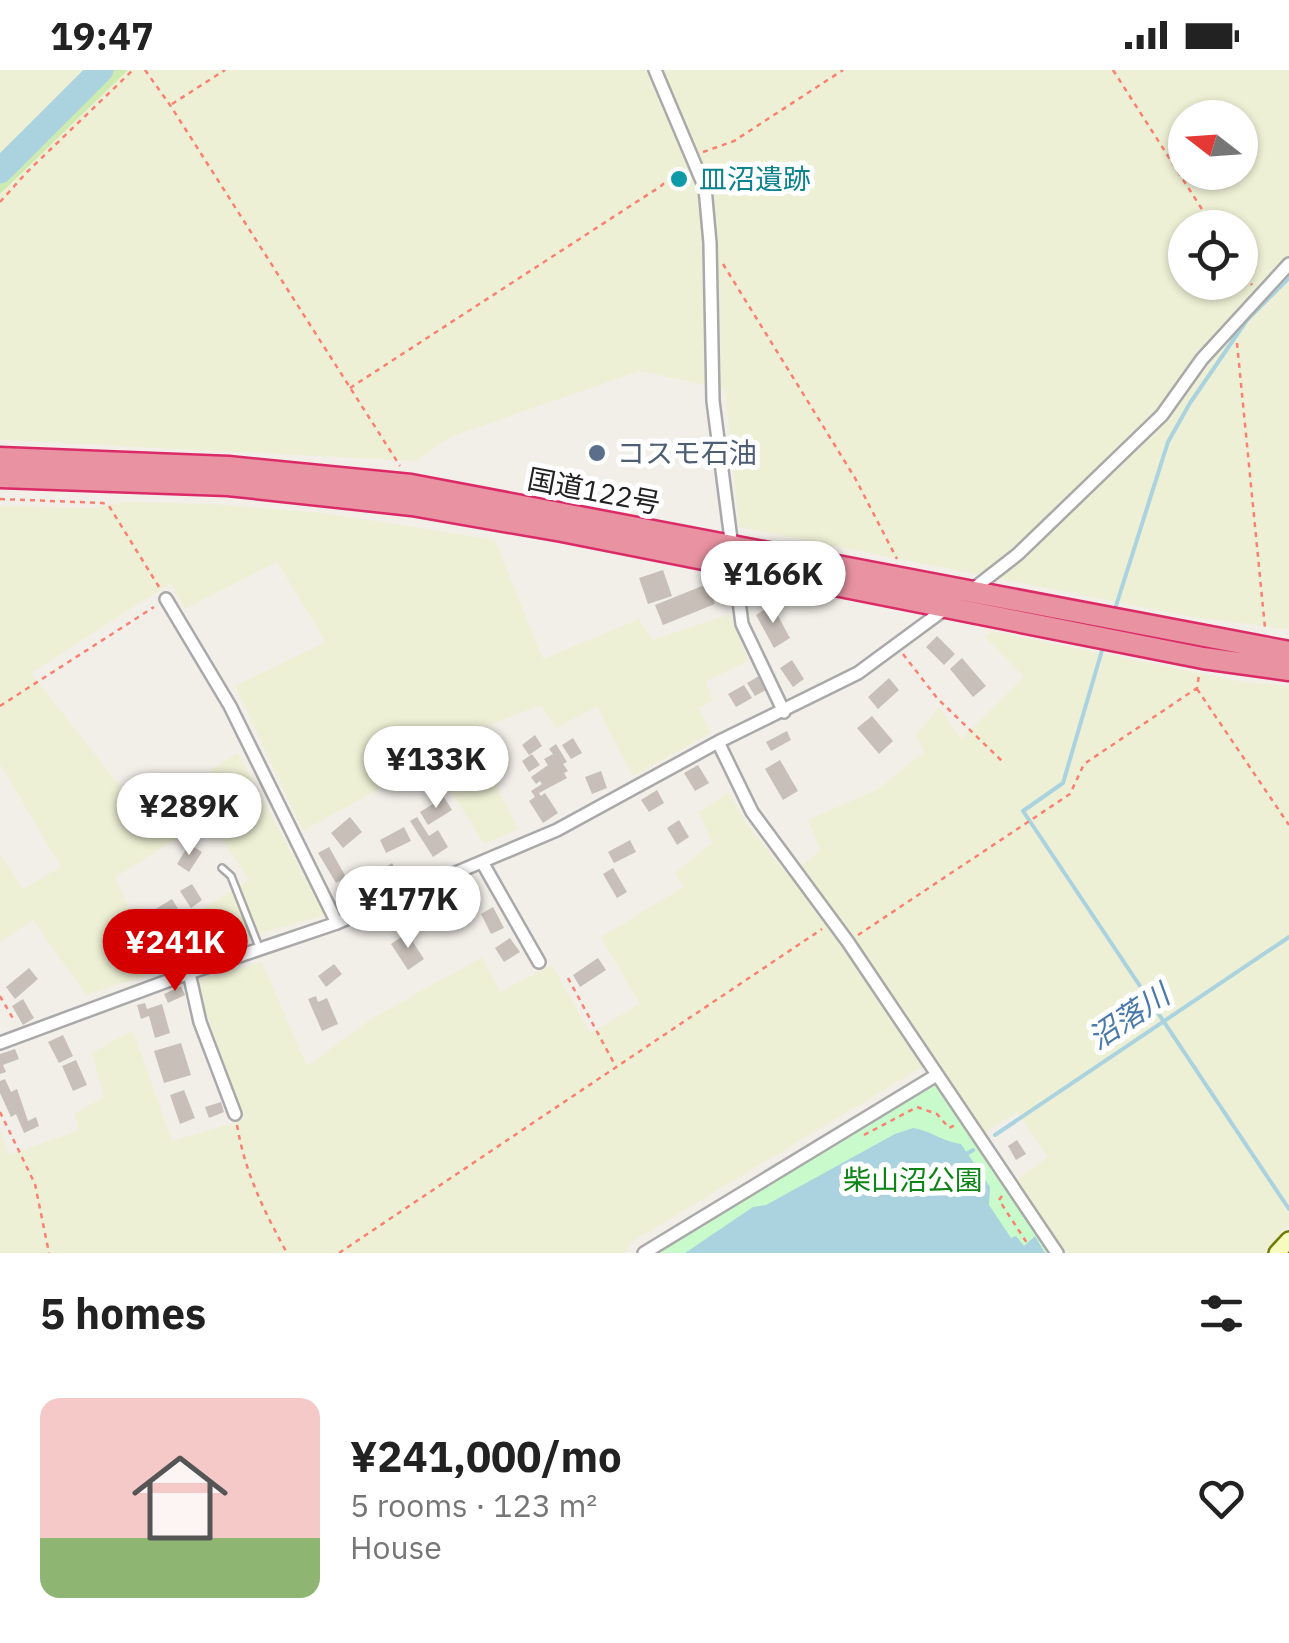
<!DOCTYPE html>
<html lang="en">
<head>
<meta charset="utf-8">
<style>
	:root { --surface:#fff; --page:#f6f6f6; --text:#222; --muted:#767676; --line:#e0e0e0; --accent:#d40000 }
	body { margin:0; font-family:"IBM Plex Sans","Noto Sans JP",sans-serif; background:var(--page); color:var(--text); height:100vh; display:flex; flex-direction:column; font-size:38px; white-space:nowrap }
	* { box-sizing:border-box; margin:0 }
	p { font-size:32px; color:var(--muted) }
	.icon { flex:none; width:55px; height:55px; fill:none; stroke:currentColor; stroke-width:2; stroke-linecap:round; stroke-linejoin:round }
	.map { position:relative; height:1183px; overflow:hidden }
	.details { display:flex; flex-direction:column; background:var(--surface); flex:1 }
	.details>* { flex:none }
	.needle { width:65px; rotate:287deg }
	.fabs { position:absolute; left:1168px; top:30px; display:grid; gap:20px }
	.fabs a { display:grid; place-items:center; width:90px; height:90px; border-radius:50%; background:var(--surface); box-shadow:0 2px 8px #0004; font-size:50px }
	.price { position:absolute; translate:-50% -85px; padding:0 22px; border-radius:35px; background:#fff; color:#222; font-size:32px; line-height:65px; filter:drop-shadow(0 2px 5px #0008) }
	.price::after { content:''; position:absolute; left:50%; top:60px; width:30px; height:22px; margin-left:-15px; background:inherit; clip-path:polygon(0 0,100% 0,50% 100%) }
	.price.active { background:var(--accent); color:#fff }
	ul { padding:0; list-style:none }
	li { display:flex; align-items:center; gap:30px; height:250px; padding:0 40px }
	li+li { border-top:2px solid var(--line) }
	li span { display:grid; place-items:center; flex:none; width:280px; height:200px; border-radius:20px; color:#555 }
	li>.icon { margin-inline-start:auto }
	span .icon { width:120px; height:120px; fill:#fffc; stroke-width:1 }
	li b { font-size:42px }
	h2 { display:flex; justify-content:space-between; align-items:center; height:120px; padding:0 40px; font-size:42px }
	.status { display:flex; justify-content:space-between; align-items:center; height:70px; padding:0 50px; background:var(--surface); direction:ltr }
	.status svg { height:28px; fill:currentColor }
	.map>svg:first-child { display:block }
</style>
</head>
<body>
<div class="status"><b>19:47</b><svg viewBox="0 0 49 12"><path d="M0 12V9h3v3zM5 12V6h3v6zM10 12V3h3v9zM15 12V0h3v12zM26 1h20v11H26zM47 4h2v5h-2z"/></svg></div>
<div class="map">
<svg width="1289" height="1183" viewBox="0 0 1289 1183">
	<rect width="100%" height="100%" fill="#f2efe9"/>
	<path fill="#eef0d5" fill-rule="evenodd" d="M 0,0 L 84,0 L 0,83 Z
		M 128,0 L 1289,0 L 1289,559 L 1192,547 L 739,457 L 725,319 L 640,301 L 450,367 L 416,391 L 0,370 L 0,124 ZM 1185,48 L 1240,48 L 1240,102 L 1185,102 ZM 1185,158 L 1240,158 L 1240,212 L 1185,212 Z
		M 127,432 L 212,434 L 324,443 L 495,470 L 543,589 L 639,549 L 653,570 L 730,544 L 748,591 L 706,611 L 713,631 L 699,638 L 711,663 L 633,706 L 597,637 L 556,658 L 541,635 L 469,663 L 518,759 L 484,774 L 430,687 L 377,705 L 384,716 L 303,761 L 235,616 L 326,572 L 277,492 L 185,539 L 171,513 L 31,603 L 142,744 L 238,683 L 325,845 L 210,878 L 191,846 L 249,810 L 209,748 L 116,807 L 155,903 L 86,925 L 33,850 L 0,872 L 0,783 L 22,819 L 61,797 L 0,694 L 0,436 L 90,438 Z
		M 991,561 L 1243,612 L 1289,616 L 1289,1154 L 1265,1183 L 1064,1183 L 1015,1111 L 1048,1087 L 1017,1042 L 984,1063 L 932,991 L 632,1172 L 625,1183 L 0,1183 L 0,1058 L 9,1085 L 79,1060 L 74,1044 L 104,1027 L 92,983 L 133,960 L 172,1071 L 244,1050 L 207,945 L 198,910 L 262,892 L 307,996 L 371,949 L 482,887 L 500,922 L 552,895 L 590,963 L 640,934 L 601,867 L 683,817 L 675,803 L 712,773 L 699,742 L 729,722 L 748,756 L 789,806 L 820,780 L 808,750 L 878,719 L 924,682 L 916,665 L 939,637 L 961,669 L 1024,607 L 985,567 Z"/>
	<path fill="#cdebb0" d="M 84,0 L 94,0 L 0,95 L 0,83 Z
		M 109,0 L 128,0 L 0,124 L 0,108 L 60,44 Z"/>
	<path fill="#c8facc" d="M 928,1014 L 941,1019 L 1053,1183 L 651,1183 Z"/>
	<path fill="#aad3df" d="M 913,1058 C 932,1061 943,1072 961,1074 L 990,1117 L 989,1135 L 1011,1168 L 1016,1166 L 1024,1176 L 1035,1166 L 1045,1183 L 685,1183 L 753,1137 L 766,1135 L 895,1064 Z"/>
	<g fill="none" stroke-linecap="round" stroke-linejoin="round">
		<path stroke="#aad3df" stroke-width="4" d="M 1115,539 L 1168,372 L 1190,333 L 1247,250 L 1289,208
			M 1103,577 L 1063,713 L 1023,741 L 1289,1139
			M 995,1065 L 1289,867
			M 968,1083 L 973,1080"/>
		<path stroke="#aad3df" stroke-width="25" d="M 0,101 L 101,0"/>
	</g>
	<path fill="#c7bfb8" d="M 663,500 L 672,526 L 648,534 L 639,508 Z
		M 707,514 L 715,534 L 663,555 L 655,535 Z
		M 772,535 L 790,568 L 774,578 L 756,545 Z
		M 937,566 L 955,584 L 944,595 L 926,577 Z
		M 962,588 L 986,616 L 973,627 L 950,599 Z
		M 792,590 L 804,609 L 793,617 L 780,598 Z
		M 759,606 L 766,620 L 755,626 L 747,613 Z
		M 889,608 L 899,620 L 878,639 L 868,627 Z
		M 744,615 L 752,628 L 736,637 L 728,624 Z
		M 872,646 L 893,671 L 879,684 L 857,658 Z
		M 787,661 L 791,670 L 771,681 L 766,672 Z
		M 535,665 L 542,676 L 529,685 L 522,675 Z
		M 573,668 L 582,683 L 571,689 L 562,675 Z
		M 556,674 L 567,692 L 563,694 L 568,701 L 564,703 L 567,708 L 539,723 L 541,726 L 545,723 L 558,743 L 543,753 L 529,731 L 535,727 L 531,721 L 542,714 L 540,711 L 536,714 L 531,707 L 548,695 L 544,689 L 553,684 L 549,679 Z
		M 532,684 L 540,695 L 529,702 L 522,691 Z
		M 780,690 L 798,721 L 783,730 L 765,699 Z
		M 698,695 L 709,713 L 695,721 L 684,703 Z
		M 601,701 L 607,718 L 592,724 L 585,707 Z
		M 657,720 L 664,733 L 649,742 L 641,730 Z
		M 444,727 L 452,740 L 428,755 L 420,742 Z
		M 350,747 L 362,762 L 343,778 L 331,763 Z
		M 417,747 L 429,766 L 438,760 L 448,777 L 433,787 L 410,751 Z
		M 679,750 L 689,767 L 677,775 L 667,758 Z
		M 404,757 L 411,771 L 386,783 L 380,770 Z
		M 630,770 L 636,782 L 614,793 L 608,782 Z
		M 189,774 L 202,782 L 189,802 L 177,794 Z
		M 329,777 L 346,807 L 336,813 L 318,783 Z
		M 392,793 L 399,806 L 388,812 L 381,800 Z
		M 613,798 L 627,822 L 617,828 L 603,804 Z
		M 192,814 L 202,830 L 191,838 L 180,821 Z
		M 352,814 L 358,827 L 345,834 L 338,820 Z
		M 457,821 L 464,833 L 452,840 L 445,828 Z
		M 172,829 L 186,852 L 167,863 L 154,840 Z
		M 429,832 L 437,844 L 416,859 L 407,847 Z
		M 493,837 L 504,858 L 491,864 L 481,844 Z
		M 407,863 L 424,889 L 408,900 L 391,874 Z
		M 170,865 L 180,894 L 168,898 L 158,870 Z
		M 510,868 L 520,882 L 504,892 L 495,878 Z
		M 598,888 L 606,900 L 580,917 L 573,905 Z
		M 334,894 L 342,904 L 326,917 L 318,906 Z
		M 29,898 L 38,909 L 15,929 L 6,917 Z
		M 181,916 L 185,925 L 168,933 L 164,924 Z
		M 316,926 L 318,932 L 327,928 L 338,954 L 322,961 L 308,929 Z
		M 23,929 L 34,948 L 23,955 L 12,936 Z
		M 145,933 L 147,939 L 162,934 L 170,963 L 155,968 L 149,946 L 141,949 L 137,935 Z
		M 63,965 L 73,986 L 59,993 L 48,972 Z
		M 181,973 L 191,1005 L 164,1013 L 154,981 Z
		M 15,979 L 19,989 L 3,995 L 6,1002 L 0,1004 L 0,984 Z
		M 76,990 L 87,1015 L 73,1021 L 62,996 Z
		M 5,1009 L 11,1022 L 17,1019 L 28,1051 L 36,1047 L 39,1056 L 24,1063 L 16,1044 L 11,1047 L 0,1023 L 0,1011 Z
		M 184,1020 L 195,1048 L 180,1054 L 170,1025 Z
		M 221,1032 L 224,1042 L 209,1048 L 205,1037 Z
		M 1017,1070 L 1026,1084 L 1016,1090 L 1008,1076 Z"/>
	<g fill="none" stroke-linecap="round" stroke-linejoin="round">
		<defs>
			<path id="lane" d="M 222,798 L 231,806 L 259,877"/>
			<path id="street" d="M 655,0 L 705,118 L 710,173 L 713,331 L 742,554 L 784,642
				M 968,523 L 1018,484 L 1162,345 L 1202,289 L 1289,194
				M 166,529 L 230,636 L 337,853
				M 718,672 L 752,742 L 848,872 L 1057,1183
				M 482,792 L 539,892
				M 189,903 L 200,952 L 235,1044
				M 0,973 L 189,903 L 337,853 L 557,760 L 718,672 L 858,603 L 949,536
				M 644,1183 L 935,1006"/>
			<path id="secondary" d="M 1277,1183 L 1289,1170"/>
			<path id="highway" d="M 0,388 L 228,397 L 411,415 L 1289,582
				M 0,407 L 228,415 L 412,435 L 562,461 L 1203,588 L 1289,600"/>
		</defs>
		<use href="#lane" stroke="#a9a9a9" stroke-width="10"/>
		<use href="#street" stroke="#a9a9a9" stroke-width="16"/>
		<use href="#secondary" stroke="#707d05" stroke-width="20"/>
		<use href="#highway" stroke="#dc2a67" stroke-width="25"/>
		<path stroke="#fa8072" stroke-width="2.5" stroke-dasharray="5 5" stroke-linecap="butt" d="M 145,0 L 170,35 L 400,396
			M 1113,0 L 1214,158
			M 172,34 L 225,0
			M 703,82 L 734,71 L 843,0
			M 0,132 L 27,102 L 133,0
			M 723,194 L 855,408 L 897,489
			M 1240,197 L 1252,215
			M 1237,273 L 1265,558
			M 350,318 L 661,116 L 680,98
			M 0,429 L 103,433 L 109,436 L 159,517
			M 903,584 L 937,628 L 1003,692
			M 1197,619 L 1289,755
			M 0,636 L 154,537
			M 858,865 L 1070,724 L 1084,694 L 1197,618 L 1199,605
			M 568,908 L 615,995
			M 0,926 L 15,952
			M 0,1042 L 35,1114 L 49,1183
			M 237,1055 C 245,1103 264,1141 287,1183
			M 864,1065 L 917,1037 L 937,1044 L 949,1058 L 955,1055
			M 1002,1126 L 999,1130 L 1027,1173
			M 339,1183 L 822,859"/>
		<use href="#lane" stroke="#fff" stroke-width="5"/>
		<use href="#street" stroke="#fff" stroke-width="11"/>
		<use href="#secondary" stroke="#f7fabf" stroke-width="15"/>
		<use href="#highway" stroke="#e892a2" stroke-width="20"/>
	</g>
	<circle fill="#0f9aa8" stroke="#fff" stroke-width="4" cx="679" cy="109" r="10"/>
	<circle fill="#5c6f8a" stroke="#fff" stroke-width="4" cx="597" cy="383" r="10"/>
	<g text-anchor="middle" stroke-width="10" stroke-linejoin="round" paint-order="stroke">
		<g font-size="28" fill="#0d838f" stroke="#fff" text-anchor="start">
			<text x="699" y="119">皿沼遺跡</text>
		</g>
		<g font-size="28" fill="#4e5e75" stroke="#fff" text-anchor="start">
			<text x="617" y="393">コスモ石油</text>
		</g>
		<g font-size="28" fill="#222" stroke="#fff">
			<text transform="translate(594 421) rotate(11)" y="10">国道122号</text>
		</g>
		<g font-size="28" fill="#0c8416" stroke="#fff">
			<text x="913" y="1120">柴山沼公園</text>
		</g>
		<g font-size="30" font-style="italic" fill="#4a7aab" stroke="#fff">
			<text transform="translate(1129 947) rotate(-34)" y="10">沼落川</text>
		</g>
	</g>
</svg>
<div class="fabs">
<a><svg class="needle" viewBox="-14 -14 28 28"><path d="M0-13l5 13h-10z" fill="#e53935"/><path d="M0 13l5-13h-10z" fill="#767676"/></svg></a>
<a><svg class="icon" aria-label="locate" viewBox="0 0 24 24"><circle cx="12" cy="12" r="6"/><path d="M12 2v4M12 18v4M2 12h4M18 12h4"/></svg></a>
</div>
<b class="price" style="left:773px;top:556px">¥166K</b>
<b class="price" style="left:436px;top:741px">¥133K</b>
<b class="price" style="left:189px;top:788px">¥289K</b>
<b class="price" style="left:408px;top:881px">¥177K</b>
<b class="price active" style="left:175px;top:924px">¥241K</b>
</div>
<section class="details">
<h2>5 homes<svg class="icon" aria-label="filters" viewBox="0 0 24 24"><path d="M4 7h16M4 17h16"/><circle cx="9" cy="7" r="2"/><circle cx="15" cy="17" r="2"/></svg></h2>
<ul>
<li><span style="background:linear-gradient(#f6c9c9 70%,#8fb573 0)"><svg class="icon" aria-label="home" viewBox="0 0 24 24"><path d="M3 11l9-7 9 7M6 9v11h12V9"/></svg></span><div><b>¥241,000/mo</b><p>5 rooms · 123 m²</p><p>House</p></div><svg class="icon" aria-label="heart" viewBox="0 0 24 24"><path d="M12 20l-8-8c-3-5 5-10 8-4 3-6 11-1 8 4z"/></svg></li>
</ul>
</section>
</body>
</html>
